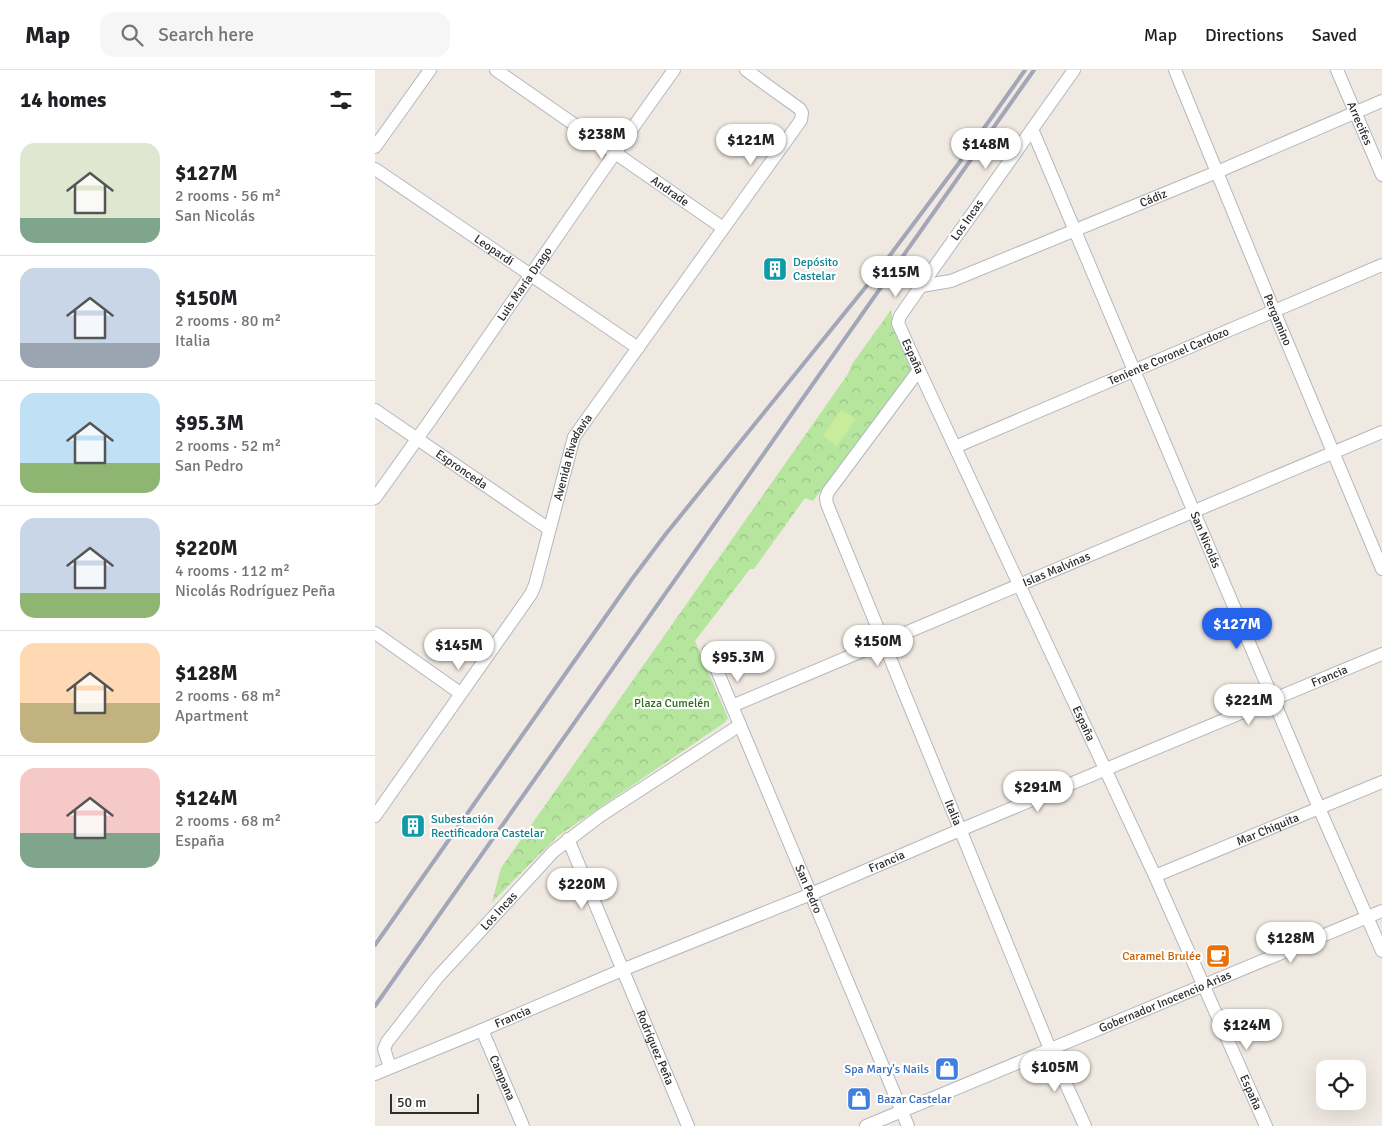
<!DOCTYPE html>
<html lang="en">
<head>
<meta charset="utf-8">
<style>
	:root { --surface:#fff; --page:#f6f6f6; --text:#202124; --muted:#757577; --line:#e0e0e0; --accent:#2563eb }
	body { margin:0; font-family:Signika,sans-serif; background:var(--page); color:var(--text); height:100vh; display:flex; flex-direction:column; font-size:19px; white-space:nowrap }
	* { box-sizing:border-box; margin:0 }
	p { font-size:16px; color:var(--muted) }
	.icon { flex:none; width:28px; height:28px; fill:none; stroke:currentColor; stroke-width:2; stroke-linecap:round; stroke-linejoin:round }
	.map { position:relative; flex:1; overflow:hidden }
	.details { display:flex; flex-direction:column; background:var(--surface); width:375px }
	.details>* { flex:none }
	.buttons { position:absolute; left:941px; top:990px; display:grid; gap:10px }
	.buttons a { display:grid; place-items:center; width:50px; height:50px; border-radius:10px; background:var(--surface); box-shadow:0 5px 20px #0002; font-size:25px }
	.scale { position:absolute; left:15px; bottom:12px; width:89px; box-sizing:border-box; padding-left:5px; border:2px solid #2e2e2e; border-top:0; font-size:14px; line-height:18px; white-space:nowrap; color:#2e2e2e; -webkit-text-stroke:4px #fff; paint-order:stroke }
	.price { position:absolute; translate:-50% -42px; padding:0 11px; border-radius:18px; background:#fff; color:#222; font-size:16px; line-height:32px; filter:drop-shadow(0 1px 2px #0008) }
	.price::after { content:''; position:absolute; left:50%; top:30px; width:15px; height:11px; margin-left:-8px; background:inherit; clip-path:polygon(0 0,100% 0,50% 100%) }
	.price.selected { background:var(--accent); color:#fff }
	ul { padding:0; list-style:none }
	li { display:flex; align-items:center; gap:15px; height:125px; padding:0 20px }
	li+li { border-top:1px solid var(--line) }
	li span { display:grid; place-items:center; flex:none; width:140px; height:100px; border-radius:15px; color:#555 }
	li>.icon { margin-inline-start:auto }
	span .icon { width:60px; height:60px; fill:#fffc; stroke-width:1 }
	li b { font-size:21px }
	h2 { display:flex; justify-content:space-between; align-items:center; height:60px; padding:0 20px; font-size:21px }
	header { display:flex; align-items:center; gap:30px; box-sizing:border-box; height:70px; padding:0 25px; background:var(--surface); border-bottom:1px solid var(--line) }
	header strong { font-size:24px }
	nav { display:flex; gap:28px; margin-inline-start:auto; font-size:18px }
	.search { width:350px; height:45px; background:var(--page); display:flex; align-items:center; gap:12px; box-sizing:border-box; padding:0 18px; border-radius:15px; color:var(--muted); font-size:19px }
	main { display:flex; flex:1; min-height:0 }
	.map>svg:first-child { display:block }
</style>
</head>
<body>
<header>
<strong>Map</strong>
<div class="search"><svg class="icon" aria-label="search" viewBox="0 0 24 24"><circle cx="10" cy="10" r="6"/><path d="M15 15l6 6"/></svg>Search here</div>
<nav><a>Map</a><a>Directions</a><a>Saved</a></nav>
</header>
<main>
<section class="details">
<h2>14 homes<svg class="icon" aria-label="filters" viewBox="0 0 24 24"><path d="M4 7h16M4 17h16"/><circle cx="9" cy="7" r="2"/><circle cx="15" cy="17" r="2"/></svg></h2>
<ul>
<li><span style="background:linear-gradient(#dfe7d0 75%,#7fa58c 0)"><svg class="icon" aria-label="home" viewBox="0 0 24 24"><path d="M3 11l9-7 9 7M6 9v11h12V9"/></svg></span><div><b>$127M</b><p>2 rooms · 56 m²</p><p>San Nicolás</p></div></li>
<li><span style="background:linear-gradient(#c9d6e8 75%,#9aa5b1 0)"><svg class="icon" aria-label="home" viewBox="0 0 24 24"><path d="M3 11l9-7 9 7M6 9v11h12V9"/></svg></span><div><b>$150M</b><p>2 rooms · 80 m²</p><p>Italia</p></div></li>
<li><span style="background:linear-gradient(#bfe0f5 70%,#8fb573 0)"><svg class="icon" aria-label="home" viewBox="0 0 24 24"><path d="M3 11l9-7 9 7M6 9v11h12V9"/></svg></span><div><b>$95.3M</b><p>2 rooms · 52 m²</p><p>San Pedro</p></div></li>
<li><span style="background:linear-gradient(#c9d6e8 75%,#8fb573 0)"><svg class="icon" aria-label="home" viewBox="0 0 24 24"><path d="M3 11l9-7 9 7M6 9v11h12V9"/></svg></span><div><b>$220M</b><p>4 rooms · 112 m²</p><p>Nicolás Rodríguez Peña</p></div></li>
<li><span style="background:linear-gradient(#ffd9b3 60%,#c2b280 0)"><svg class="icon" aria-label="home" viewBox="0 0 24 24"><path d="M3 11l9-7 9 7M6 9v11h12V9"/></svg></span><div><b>$128M</b><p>2 rooms · 68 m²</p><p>Apartment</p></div></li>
<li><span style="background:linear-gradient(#f6c9c9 65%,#7fa58c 0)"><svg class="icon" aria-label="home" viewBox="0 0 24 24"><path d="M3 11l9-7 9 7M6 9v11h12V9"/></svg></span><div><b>$124M</b><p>2 rooms · 68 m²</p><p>España</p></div></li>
</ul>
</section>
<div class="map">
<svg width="1007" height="1056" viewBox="0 0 1007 1056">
	<defs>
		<pattern id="park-crowns" width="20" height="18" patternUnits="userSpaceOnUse" patternTransform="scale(1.25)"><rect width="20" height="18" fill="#b6e59e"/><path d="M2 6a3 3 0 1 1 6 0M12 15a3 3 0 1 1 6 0" fill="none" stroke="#9dc588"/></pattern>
	</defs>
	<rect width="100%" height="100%" fill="#efe9e1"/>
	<path fill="url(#park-crowns)" d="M 516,240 L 518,256 L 536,300 L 438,431 L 430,428 L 379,499 L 375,499 L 320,571 L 353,648 L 349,653 L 183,766 L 117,832 L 126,798 L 473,304 L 477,294 Z"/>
	<path fill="#c9ec9a" d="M 466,340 L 481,349 L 462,376 L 448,366 Z"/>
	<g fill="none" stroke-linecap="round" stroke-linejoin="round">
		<defs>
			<g id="minor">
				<path id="s1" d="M 121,0 L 348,158"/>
				<path id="s2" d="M 699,0 L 546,216 L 525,246 L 523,253 L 544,300 L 780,806 L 891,1056"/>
				<path id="s3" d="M 800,0 L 899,241 L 1007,499"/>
				<path id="s4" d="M 962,0 L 1007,105"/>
				<path id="s5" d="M 657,59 L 944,738 L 1007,881"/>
				<path d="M 0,77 L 55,0"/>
				<path id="s6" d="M 0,99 L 263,278"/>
				<path id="s7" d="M 546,216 L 576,211 L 842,102 L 1007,31"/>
				<path id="s8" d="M 544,300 L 453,422 L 451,428 L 452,434 L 675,979 L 710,1056"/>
				<path id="s9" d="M 0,340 L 174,459"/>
				<path id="s10" d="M 580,377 L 1007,195"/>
				<path id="s11" d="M 0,428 C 102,287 197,141 299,0"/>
				<path d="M 0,563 L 85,623"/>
				<path id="s12" d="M 334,581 L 533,1056"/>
				<path id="s13" d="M 357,636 L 1007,362"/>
				<path id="s14" d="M 0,746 L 156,524 L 160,515 L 199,367 L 426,50 L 427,43 L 425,39 L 371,0"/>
				<path id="s15" d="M 193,769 L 313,1056"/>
				<path id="s16" d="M 780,806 L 1007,712"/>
				<path id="s17" d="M 107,960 L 148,1056"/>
				<path id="s18" d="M 15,997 L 9,979 L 12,972 L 62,908 L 179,781 L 225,746 L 365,655"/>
				<path id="s19" d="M 0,1004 L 107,960 L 247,900 L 436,824 L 585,760 L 1007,584"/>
				<path id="s20" d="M 491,1056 L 1007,841"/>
			</g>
		</defs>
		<use href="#minor" stroke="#b4b7c1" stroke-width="14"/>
		<use href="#minor" stroke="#fff" stroke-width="12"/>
		<path stroke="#a3a6b8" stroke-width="4" d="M 0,875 L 257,509 L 290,465 L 498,208 L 590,85 L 650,0
			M 0,936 L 659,0"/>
	</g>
	<defs>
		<symbol id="building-square" viewBox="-11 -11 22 22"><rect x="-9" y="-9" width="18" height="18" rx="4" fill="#0f9aa8" stroke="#fff"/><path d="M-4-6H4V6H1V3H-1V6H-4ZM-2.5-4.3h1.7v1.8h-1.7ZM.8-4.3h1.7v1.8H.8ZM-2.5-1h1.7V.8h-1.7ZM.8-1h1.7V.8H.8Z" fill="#fff"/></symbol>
		<symbol id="cafe-square" viewBox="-11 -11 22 22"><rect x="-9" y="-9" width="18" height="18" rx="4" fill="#e8710a" stroke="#fff"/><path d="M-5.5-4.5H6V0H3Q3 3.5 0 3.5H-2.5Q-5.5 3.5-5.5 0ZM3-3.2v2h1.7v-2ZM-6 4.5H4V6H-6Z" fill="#fff"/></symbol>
		<symbol id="shop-square" viewBox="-11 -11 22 22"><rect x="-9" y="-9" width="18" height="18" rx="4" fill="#3f7fe0" stroke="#fff"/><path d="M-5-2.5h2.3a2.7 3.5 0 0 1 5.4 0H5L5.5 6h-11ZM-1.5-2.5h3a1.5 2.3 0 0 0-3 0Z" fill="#fff"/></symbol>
	</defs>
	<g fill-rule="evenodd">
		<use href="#building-square" x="386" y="185" width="28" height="28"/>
		<use href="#building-square" x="24" y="742" width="28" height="28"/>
		<use href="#cafe-square" x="829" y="872" width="28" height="28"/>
		<use href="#shop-square" x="558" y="985" width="28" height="28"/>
		<use href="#shop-square" x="470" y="1015" width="28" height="28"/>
	</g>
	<g text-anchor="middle" stroke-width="4.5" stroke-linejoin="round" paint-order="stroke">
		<g font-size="12" fill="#2e2e2e" stroke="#fff">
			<text dy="4" stroke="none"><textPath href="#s4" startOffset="58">Arrecifes</textPath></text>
			<text dy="4" stroke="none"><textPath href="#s1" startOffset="212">Andrade</textPath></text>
			<text dy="4" stroke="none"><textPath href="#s7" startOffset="249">Cádiz</textPath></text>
			<text transform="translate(592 150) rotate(-55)" y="4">Los Incas</text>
			<text dy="4" stroke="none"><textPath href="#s6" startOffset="144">Leopardi</textPath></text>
			<text dy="4" stroke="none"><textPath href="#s11" startOffset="261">Luis María Drago</textPath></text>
			<text dy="4" stroke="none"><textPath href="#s3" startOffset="270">Pergamino</textPath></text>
			<text dy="4" stroke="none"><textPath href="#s10" startOffset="232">Teniente Coronel Cardozo</textPath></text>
			<text dy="4" stroke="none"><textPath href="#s2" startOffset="345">España</textPath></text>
			<text dy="4" stroke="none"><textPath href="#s14" startOffset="415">Avenida Rivadavia</textPath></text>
			<text dy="4" stroke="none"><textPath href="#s9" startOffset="105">Espronceda</textPath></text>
			<text dy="4" stroke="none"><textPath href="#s5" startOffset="446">San Nicolás</textPath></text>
			<text dy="4" stroke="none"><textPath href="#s13" startOffset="352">Islas Malvinas</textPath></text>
			<text dy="4" stroke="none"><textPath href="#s19" startOffset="1034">Francia</textPath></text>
			<text dy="4" stroke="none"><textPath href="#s2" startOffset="750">España</textPath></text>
			<text dy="4" stroke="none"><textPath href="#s8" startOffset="498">Italia</textPath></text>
			<text dy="4" stroke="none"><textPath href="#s16" startOffset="122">Mar Chiquita</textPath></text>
			<text dy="4" stroke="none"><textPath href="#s19" startOffset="554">Francia</textPath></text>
			<text dy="4" stroke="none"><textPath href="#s12" startOffset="258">San Pedro</textPath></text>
			<text dy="4" stroke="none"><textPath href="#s18" startOffset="199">Los Incas</textPath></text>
			<text dy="4" stroke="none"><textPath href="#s20" startOffset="324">Gobernador Inocencio Arias</textPath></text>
			<text dy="4" stroke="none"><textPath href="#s19" startOffset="149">Francia</textPath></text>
			<text dy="4" stroke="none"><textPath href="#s15" startOffset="226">Rodríguez Peña</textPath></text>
			<text dy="4" stroke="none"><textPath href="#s17" startOffset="52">Campana</textPath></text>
			<text dy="4" stroke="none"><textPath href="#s2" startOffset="1155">España</textPath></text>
		</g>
		<g font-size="12" fill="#0d838f" stroke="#fff" text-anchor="start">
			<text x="418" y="196">Depósito<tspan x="418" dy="14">Castelar</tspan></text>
			<text x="56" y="753">Subestación<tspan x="56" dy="14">Rectificadora Castelar</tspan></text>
		</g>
		<g font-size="12" fill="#2c6e1b" stroke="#fff">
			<text x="297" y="637">Plaza Cumelén</text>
		</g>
		<g font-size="12" fill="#c56008" stroke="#fff" text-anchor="end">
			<text x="826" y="890">Caramel Brulée</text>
		</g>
		<g font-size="12" fill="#366cbe" stroke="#fff" text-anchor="end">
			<text x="554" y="1003">Spa Mary's Nails</text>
			<text x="502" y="1033" text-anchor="start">Bazar Castelar</text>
		</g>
	</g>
</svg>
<div class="buttons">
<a><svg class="icon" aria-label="locate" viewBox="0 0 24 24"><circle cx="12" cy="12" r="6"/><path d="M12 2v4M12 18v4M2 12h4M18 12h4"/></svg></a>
</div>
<div class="scale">50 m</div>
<b class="price" style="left:227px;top:90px">$238M</b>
<b class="price" style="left:376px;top:96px">$121M</b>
<b class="price" style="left:611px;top:100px">$148M</b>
<b class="price" style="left:521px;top:228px">$115M</b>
<b class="price selected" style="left:862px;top:580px">$127M</b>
<b class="price" style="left:503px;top:597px">$150M</b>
<b class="price" style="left:84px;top:601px">$145M</b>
<b class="price" style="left:363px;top:613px">$95.3M</b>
<b class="price" style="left:874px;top:656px">$221M</b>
<b class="price" style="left:663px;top:743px">$291M</b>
<b class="price" style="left:207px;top:840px">$220M</b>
<b class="price" style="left:916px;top:894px">$128M</b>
<b class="price" style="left:872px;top:981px">$124M</b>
<b class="price" style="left:680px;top:1023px">$105M</b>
</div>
</main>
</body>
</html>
